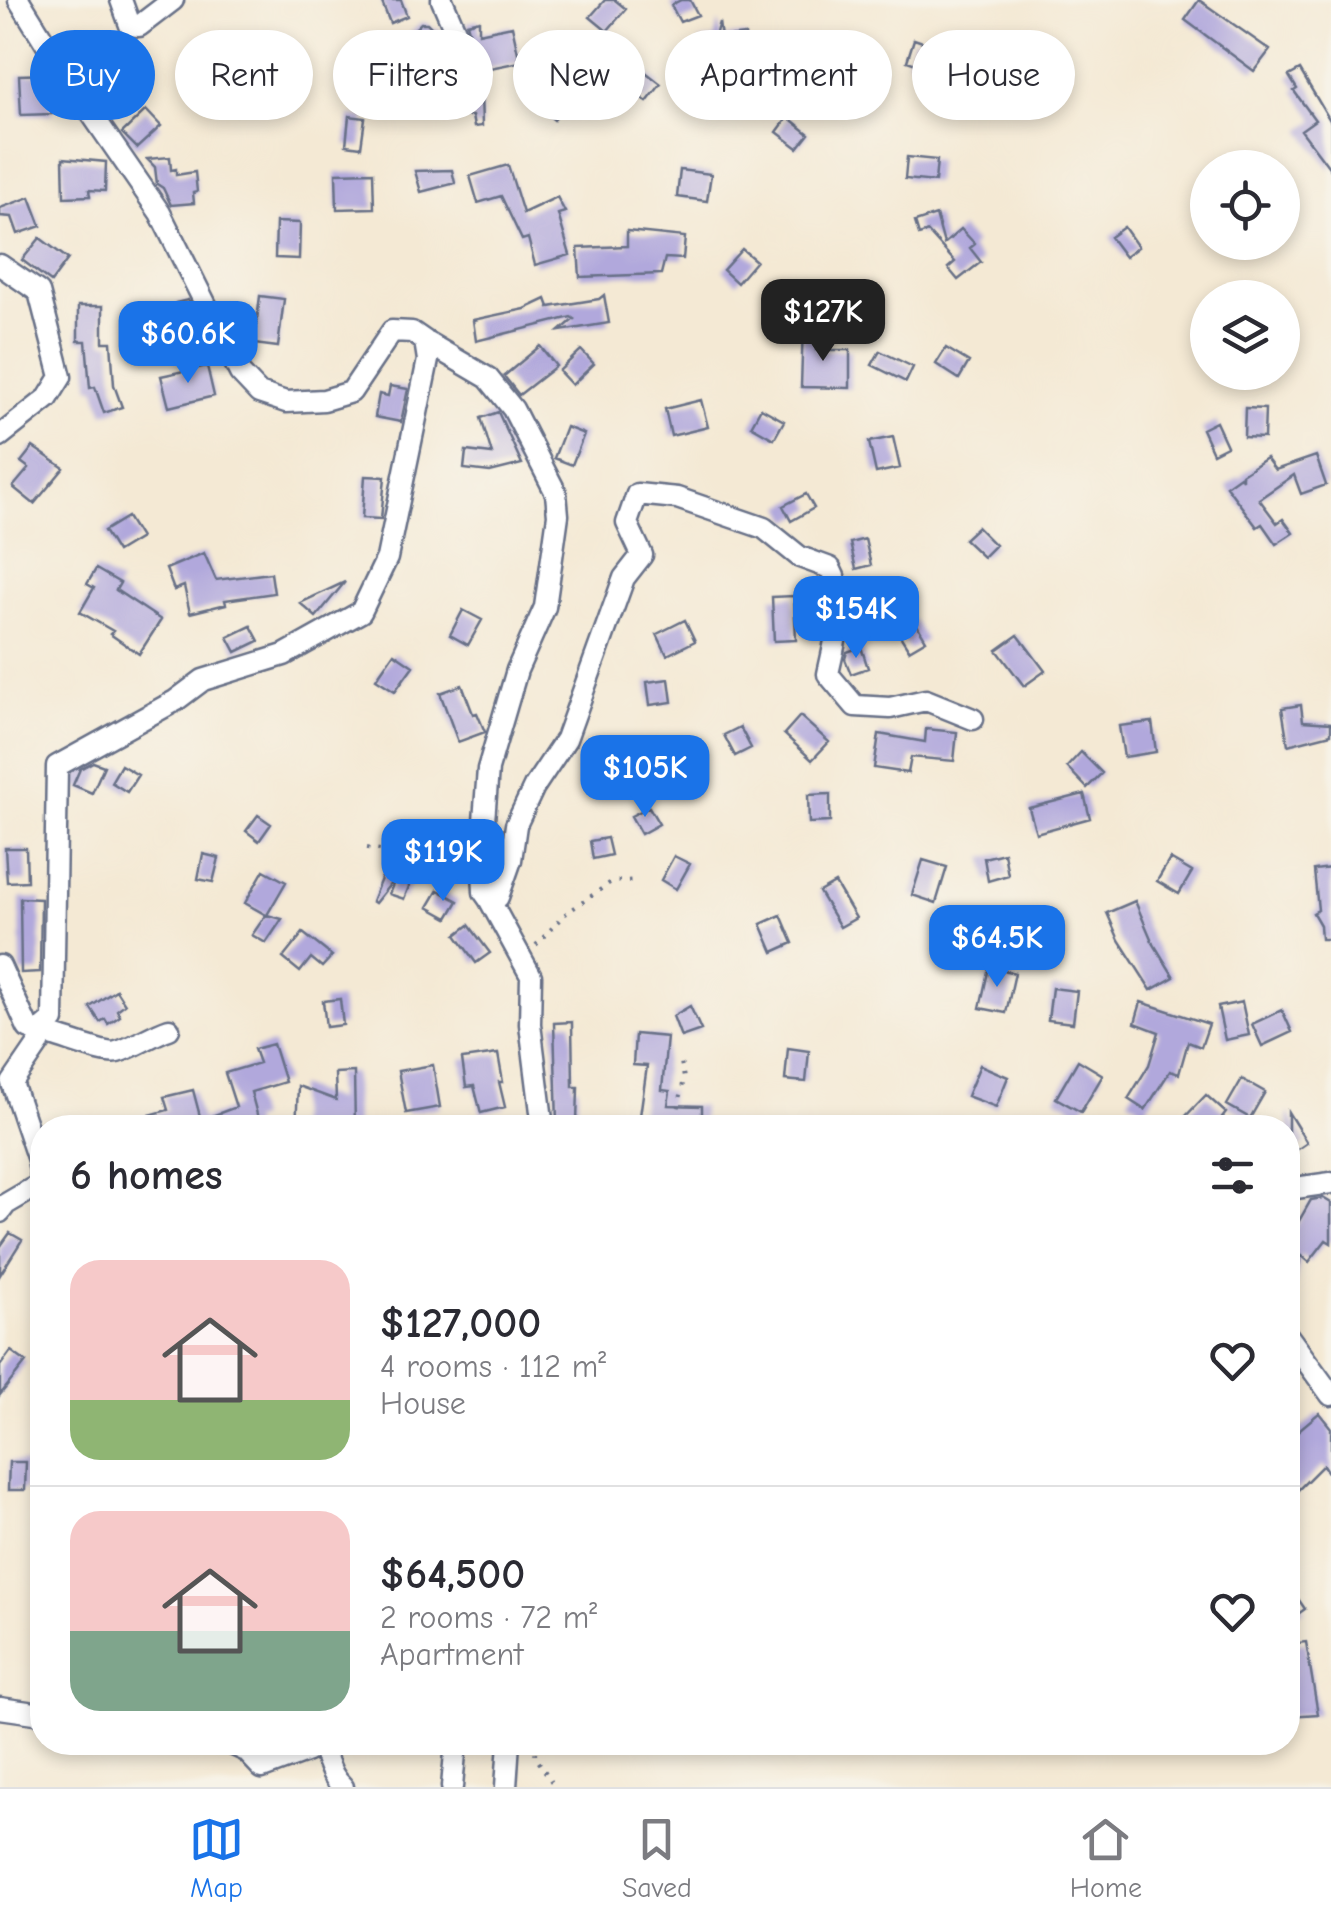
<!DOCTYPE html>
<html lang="en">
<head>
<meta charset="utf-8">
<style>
	:root { --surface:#fff; --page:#f7f7f7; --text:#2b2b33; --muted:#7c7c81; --line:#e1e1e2; --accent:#1a73e8 }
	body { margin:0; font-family:"Comic Neue",sans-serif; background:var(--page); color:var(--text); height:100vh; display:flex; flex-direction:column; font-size:38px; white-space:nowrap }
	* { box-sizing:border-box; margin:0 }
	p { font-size:32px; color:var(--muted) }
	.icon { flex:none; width:55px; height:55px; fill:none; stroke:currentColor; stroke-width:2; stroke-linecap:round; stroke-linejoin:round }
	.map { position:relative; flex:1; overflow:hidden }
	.details { position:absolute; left:30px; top:1115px; width:1270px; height:640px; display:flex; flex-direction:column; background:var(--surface); border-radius:40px; box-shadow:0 5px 15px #0003 }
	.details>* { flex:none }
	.banner { position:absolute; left:30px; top:30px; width:1272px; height:90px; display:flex; gap:20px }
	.controls { position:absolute; left:1190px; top:150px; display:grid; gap:20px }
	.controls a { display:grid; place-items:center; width:110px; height:110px; border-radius:50%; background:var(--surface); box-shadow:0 5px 15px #0003; font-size:50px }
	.price { position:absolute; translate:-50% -85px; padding:0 22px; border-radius:20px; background:var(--accent); color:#fff; font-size:32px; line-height:65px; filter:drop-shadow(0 2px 5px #0008) }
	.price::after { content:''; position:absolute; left:50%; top:60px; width:30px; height:22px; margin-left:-15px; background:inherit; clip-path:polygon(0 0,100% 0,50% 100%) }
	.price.active { background:#222; color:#fff }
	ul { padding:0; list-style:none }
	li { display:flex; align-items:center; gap:30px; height:250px; padding:0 40px }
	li+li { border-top:2px solid var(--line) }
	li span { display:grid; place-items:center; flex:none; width:280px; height:200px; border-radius:30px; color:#555 }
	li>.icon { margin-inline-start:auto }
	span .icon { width:120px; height:120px; fill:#fffc; stroke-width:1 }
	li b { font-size:42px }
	h2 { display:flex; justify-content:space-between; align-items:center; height:120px; padding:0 40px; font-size:42px }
	.chip { padding:0 35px; border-radius:45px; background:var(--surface); box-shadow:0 5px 15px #0003; font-size:35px; line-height:90px }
	.chip.active { background:var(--accent); color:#fff }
	.tab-bar { display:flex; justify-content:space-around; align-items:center; height:140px; border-top:2px solid var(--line); background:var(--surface); font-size:28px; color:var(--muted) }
	.tab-bar a { display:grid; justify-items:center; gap:5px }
	.tab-bar .active { color:var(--accent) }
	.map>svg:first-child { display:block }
</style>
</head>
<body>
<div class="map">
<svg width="1331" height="1787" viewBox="0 0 1331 1787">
	<rect width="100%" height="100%" fill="#f7f3e8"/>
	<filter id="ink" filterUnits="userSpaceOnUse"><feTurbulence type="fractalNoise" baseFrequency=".01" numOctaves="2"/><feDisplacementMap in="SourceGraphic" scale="20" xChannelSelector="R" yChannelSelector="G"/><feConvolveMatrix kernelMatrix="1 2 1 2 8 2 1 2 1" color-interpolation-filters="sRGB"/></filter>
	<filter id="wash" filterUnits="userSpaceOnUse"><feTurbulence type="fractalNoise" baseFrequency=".0048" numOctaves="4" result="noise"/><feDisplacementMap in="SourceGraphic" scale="40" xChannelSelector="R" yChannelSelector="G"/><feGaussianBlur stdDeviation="2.25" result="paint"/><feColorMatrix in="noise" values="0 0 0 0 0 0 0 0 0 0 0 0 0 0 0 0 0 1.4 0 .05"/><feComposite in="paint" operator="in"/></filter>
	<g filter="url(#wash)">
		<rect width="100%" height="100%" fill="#f4e9d4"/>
		<g id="blocks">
			<path fill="#b1a8dc" d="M 381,0 L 401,0 L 407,16 L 390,23 Z
				M 605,0 L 615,0 L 626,9 L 607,31 L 590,17 Z
				M 681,0 L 690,0 L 698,15 L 680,22 L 671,5 Z
				M 1199,0 L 1270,50 L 1254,71 L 1185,20 Z
				M 479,20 L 479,33 L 512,26 L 520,62 L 480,70 L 467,23 Z
				M 719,22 L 721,38 L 745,35 L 747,48 L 723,51 L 724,67 L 728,68 L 722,87 L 704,73 L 710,53 L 702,54 L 700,41 L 714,39 Z
				M 421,23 L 427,23 L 433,29 L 439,28 L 448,50 L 420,75 L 394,49 Z
				M 64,35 L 95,47 L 86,71 L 77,68 L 61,42 Z
				M 914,39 L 943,49 L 936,71 L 907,61 Z
				M 812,45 L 815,75 L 780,79 L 778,65 L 794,63 L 792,47 Z
				M 586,47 L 603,61 L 554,120 L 537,105 Z
				M 127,62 L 148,78 L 148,83 L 131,108 L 106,91 Z
				M 639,67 L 661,84 L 647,102 L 625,85 Z
				M 1300,70 L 1331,122 L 1331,170 L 1301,130 L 1315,120 L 1294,91 L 1297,89 L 1289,76 Z
				M 49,74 L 52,114 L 21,115 L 19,75 Z
				M 481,93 L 482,126 L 474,127 L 472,116 L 461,116 L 460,95 L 472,100 Z
				M 146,110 L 161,126 L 137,148 L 122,133 Z
				M 349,116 L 365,118 L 361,147 L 346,145 Z
				M 788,117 L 809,134 L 798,148 L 777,132 Z
				M 170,157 L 171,170 L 176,169 L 176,175 L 195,172 L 197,192 L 193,193 L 194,203 L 171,205 L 163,188 L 157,184 L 155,167 L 147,159 Z
				M 907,157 L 937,160 L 935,182 L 905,179 Z
				M 63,158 L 106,162 L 105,191 L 89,190 L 90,196 L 64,197 Z
				M 508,165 L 523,213 L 557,197 L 565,212 L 558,214 L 570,255 L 535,265 L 528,238 L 522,240 L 501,196 L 478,203 L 470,176 Z
				M 452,170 L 455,183 L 421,192 L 415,171 Z
				M 680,170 L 711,174 L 707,201 L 677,197 Z
				M 373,172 L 374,208 L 337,209 L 336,173 Z
				M 30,197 L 41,226 L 18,234 L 12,217 L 0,216 L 0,208 Z
				M 936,215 L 944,244 L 961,229 L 975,244 L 970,248 L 981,262 L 958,280 L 948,268 L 955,262 L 928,232 L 919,235 L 915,222 Z
				M 276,222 L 300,223 L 299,259 L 275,258 Z
				M 1124,227 L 1138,247 L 1125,257 L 1110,237 Z
				M 627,231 L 685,237 L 683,259 L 665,258 L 661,274 L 580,277 L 578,248 L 627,246 Z
				M 40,238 L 68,259 L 51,282 L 22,260 Z
				M 742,249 L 756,261 L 737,283 L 723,270 Z
				M 604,295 L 609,323 L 560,331 L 574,319 L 571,317 L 476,341 L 473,320 L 525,309 L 546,299 L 549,307 L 599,299 Z
				M 260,296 L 284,299 L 278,347 L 254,344 Z
				M 188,300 L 203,329 L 182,333 L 176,303 Z
				M 78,306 L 103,306 L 103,342 L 111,342 L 114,385 L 122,407 L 104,413 L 95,387 L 90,388 L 86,341 L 78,341 Z
				M 803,325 L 820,328 L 816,350 L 850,350 L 850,388 L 801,387 Z
				M 540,346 L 556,366 L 519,395 L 504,376 Z
				M 946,348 L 969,362 L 959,379 L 936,364 Z
				M 581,350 L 594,364 L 572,385 L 559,371 Z
				M 880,351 L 913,367 L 906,382 L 872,365 Z
				M 207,366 L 214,396 L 169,407 L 161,376 Z
				M 390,386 L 408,389 L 401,422 L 375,417 L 379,394 L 388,396 Z
				M 701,400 L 708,427 L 671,436 L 665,409 Z
				M 761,408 L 784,421 L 774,439 L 751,426 Z
				M 1245,408 L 1265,409 L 1264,438 L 1244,437 Z
				M 498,412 L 522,464 L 490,472 L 464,469 L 466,451 L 492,454 L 481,418 Z
				M 1216,422 L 1227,446 L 1213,453 L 1202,429 Z
				M 566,427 L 584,434 L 572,465 L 554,458 Z
				M 893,437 L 900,468 L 876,473 L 869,442 Z
				M 33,447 L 64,468 L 34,504 L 13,487 L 29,468 L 21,462 Z
				M 1316,456 L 1326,485 L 1301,494 L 1294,475 L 1259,499 L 1277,523 L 1283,519 L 1293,533 L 1276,544 L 1262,524 L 1257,527 L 1226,486 L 1240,476 L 1242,480 L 1242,474 L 1266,458 L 1275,470 Z
				M 365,476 L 385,477 L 381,519 L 362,518 Z
				M 806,494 L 814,508 L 791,521 L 783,506 Z
				M 127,517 L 140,538 L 117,552 L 104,531 Z
				M 977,527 L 995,545 L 983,557 L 964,539 Z
				M 865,539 L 871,565 L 856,569 L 850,543 Z
				M 204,553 L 216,580 L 271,573 L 274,593 L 225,600 L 226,604 L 190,613 L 184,586 L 174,590 L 166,569 Z
				M 96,569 L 120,583 L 116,590 L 161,620 L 139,654 L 110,634 L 113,631 L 80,612 L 94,588 L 87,584 Z
				M 345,582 L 316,617 L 300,603 Z
				M 794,596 L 796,640 L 774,641 L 772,597 Z
				M 463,610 L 482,620 L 468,645 L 450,635 Z
				M 685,620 L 695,641 L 667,655 L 657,634 Z
				M 914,620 L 926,640 L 909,650 L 897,631 Z
				M 251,626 L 259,641 L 236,652 L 228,637 Z
				M 1018,635 L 1045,671 L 1024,686 L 997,650 Z
				M 861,647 L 868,668 L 851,674 L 845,659 L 847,652 Z
				M 394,653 L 413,666 L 395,691 L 376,679 Z
				M 669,679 L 672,702 L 650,705 L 647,682 Z
				M 462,685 L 473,714 L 477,713 L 485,732 L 458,742 L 440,693 Z
				M 1301,705 L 1303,721 L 1331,723 L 1331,734 L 1288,745 L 1282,708 Z
				M 800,716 L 829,742 L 812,760 L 784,734 Z
				M 1152,722 L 1156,752 L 1124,757 L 1119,726 Z
				M 740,727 L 751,748 L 735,756 L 724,735 Z
				M 926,729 L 957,732 L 954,761 L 911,757 L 908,773 L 874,768 L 879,734 L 925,742 Z
				M 1081,752 L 1102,773 L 1087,788 L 1067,767 Z
				M 93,762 L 104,766 L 92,793 L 73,785 L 80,769 Z
				M 121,765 L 138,775 L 127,792 L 111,782 Z
				M 830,794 L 830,822 L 809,823 L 808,795 Z
				M 1084,794 L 1090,818 L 1036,833 L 1029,808 Z
				M 649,807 L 659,824 L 641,834 L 631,816 Z
				M 258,815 L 271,824 L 259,841 L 246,831 Z
				M 607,838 L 611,855 L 593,859 L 590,841 Z
				M 5,848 L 26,848 L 27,881 L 7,882 Z
				M 1004,853 L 1008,875 L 988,881 L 984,858 Z
				M 203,854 L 219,858 L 213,882 L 198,879 Z
				M 674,856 L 690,864 L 676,889 L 661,880 Z
				M 389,859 L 416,869 L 404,899 L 389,894 L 396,877 L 375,903 L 372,901 Z
				M 1170,859 L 1192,872 L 1179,894 L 1157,881 Z
				M 923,860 L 947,867 L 936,903 L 912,895 Z
				M 1331,868 L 1331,944 L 1328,939 L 1321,939 L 1320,925 L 1313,913 L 1318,910 L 1314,870 Z
				M 264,870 L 286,882 L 267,915 L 282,919 L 266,943 L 252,935 L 266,915 L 245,903 Z
				M 835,883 L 856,918 L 840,927 L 819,892 Z
				M 438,890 L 458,901 L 448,918 L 428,907 Z
				M 20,898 L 41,899 L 40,972 L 21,973 Z
				M 1135,901 L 1152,941 L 1174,977 L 1151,990 L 1119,940 L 1107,913 Z
				M 781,915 L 793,943 L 773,952 L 761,924 Z
				M 469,925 L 490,953 L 476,963 L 456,935 Z
				M 303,933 L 332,956 L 322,967 L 311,958 L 300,972 L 283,958 Z
				M 989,967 L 1015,973 L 1006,1013 L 980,1008 Z
				M 1052,988 L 1077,991 L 1073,1023 L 1048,1020 Z
				M 116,990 L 125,1004 L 117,1010 L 120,1016 L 108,1024 L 105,1019 L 100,1022 L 90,1007 Z
				M 340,999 L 343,1025 L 326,1027 L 323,1001 Z
				M 1141,1002 L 1209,1024 L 1201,1047 L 1188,1042 L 1179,1074 L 1170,1071 L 1145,1110 L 1128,1099 L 1149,1065 L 1159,1032 L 1135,1023 Z
				M 1242,1002 L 1249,1035 L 1225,1040 L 1218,1007 Z
				M 690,1006 L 701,1030 L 681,1037 L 673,1016 Z
				M 1282,1010 L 1292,1032 L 1262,1046 L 1252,1024 Z
				M 572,1022 L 573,1087 L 578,1087 L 577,1123 L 557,1123 L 554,1023 Z
				M 635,1034 L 667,1037 L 662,1090 L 670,1091 L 668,1105 L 702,1106 L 702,1128 L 639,1123 L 647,1066 L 633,1065 Z
				M 273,1044 L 285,1082 L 251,1092 L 258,1118 L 251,1121 L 253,1128 L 122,1128 L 121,1123 L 168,1110 L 164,1097 L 193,1090 L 201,1120 L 236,1107 L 225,1073 L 259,1063 L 254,1049 Z
				M 788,1048 L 809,1051 L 806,1082 L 785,1080 Z
				M 498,1054 L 503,1082 L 499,1082 L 505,1107 L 481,1113 L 474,1086 L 466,1087 L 462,1059 Z
				M 1078,1060 L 1103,1075 L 1081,1112 L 1056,1098 Z
				M 433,1065 L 440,1107 L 406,1113 L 398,1071 Z
				M 980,1065 L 1008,1077 L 996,1107 L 967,1096 Z
				M 354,1072 L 355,1128 L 296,1128 L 298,1086 L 336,1100 L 335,1073 Z
				M 1242,1079 L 1265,1092 L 1250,1118 L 1227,1105 Z
				M 1206,1095 L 1226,1113 L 1214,1128 L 1195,1128 L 1184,1118 Z
				M 1288,1112 L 1307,1143 L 1288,1156 Z
				M 1323,1198 L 1331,1203 L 1331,1243 L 1326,1240 L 1309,1262 L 1301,1255 L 1294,1288 L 1288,1288 L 1288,1219 L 1296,1226 L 1311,1200 Z
				M 10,1233 L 22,1240 L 0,1275 L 0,1247 Z
				M 11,1351 L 26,1362 L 0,1395 L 0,1366 Z
				M 1319,1413 L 1331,1428 L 1331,1477 L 1323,1465 L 1288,1500 L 1288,1439 Z
				M 9,1462 L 26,1462 L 25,1490 L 8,1490 Z
				M 1288,1584 L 1305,1609 L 1288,1621 Z
				M 1306,1642 L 1318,1714 L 1288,1716 L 1288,1644 Z"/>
		</g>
	</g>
	<g filter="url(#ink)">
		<use href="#blocks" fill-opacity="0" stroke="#677087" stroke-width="2.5"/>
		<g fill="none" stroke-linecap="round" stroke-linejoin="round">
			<defs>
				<path id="minor" d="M 121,0 L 130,25 L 139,26 L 173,0
					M 442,0 L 460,42 L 470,86
					M 0,265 L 39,292 L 61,377 L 48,398 L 0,436
					M 425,341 L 488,378 L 513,409 L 556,493 L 558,515 L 545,607 L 517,670 L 488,769 L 482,847 L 484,892 L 489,899 L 498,897 L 511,860 L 516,825 L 534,787 L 566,739 L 624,578 L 642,555 L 627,523 L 637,494 L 677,498 L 764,528 L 800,557 L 830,568 C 848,600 835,640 828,674 L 855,706 L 890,708 L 926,700 L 973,719
					M 489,899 L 531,976 L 530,1024 L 543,1128
					M 0,966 L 28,1028 L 39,1032 L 53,1020 L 57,766 L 175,701 L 203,680 L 284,655 L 361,612 L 387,558 L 428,360 L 425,341 L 412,332 L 392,331 L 351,392 L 324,400 L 286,402 L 259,393 L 240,373 L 160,213 L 71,84 L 19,0
					M 1288,1189 L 1331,1183
					M 0,1212 L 6,1204 L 42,1183 L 38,1160 L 12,1083 L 40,1042 L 39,1032 C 57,1035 106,1056 117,1052 C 135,1047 151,1035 169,1029
					M 1288,1336 L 1331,1395
					M 0,1708 L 42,1714
					M 227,1742 L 246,1751 L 262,1768 L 308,1751 L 313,1742
					M 316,1742 C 330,1756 326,1771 343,1787
					M 452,1787 L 456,1742
					M 506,1787 L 509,1742"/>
			</defs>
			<use href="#minor" stroke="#677087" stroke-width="25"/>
			<path stroke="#677087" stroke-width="4" stroke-dasharray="2.5 8" stroke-linecap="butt" d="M 367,848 L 413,855 L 464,876
				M 536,945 L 564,915 L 611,882 L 638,880
				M 675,1128 L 684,1078 L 680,1057
				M 536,1742 L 535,1756 L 555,1787"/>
			<use href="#minor" stroke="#fff" stroke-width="20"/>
		</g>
	</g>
</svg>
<div class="controls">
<a><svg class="icon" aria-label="locate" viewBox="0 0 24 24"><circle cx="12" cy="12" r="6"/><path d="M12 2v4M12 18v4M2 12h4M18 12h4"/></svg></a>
<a><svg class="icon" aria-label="layers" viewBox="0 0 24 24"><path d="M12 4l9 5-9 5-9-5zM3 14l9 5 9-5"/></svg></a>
</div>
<b class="price active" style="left:823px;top:364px">$127K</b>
<b class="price" style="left:188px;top:386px">$60.6K</b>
<b class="price" style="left:856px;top:661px">$154K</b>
<b class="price" style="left:645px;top:820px">$105K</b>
<b class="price" style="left:443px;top:904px">$119K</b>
<b class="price" style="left:997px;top:990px">$64.5K</b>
<div class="banner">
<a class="chip active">Buy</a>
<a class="chip">Rent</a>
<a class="chip">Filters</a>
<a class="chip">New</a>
<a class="chip">Apartment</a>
<a class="chip">House</a>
</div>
<section class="details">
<h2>6 homes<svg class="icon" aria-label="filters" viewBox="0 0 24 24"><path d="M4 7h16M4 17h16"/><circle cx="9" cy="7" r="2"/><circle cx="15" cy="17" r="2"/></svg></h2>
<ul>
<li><span style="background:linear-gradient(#f6c9c9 70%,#8fb573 0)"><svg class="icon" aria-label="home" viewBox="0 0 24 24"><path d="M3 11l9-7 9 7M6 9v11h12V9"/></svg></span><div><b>$127,000</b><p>4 rooms · 112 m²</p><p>House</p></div><svg class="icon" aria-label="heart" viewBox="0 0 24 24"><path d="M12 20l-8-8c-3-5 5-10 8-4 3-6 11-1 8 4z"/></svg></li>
<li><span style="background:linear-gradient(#f6c9c9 60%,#7fa58c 0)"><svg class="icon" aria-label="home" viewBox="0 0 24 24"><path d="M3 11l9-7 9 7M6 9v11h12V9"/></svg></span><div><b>$64,500</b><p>2 rooms · 72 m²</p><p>Apartment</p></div><svg class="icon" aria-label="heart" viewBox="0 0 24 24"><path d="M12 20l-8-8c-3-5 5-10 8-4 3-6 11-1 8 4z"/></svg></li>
</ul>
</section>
</div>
<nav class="tab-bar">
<a class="active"><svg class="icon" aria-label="map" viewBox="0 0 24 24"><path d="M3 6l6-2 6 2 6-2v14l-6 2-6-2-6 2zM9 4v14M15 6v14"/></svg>Map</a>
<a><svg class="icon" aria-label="saved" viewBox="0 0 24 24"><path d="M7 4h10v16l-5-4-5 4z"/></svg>Saved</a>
<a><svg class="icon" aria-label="home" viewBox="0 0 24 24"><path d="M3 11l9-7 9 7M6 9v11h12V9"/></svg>Home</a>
</nav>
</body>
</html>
